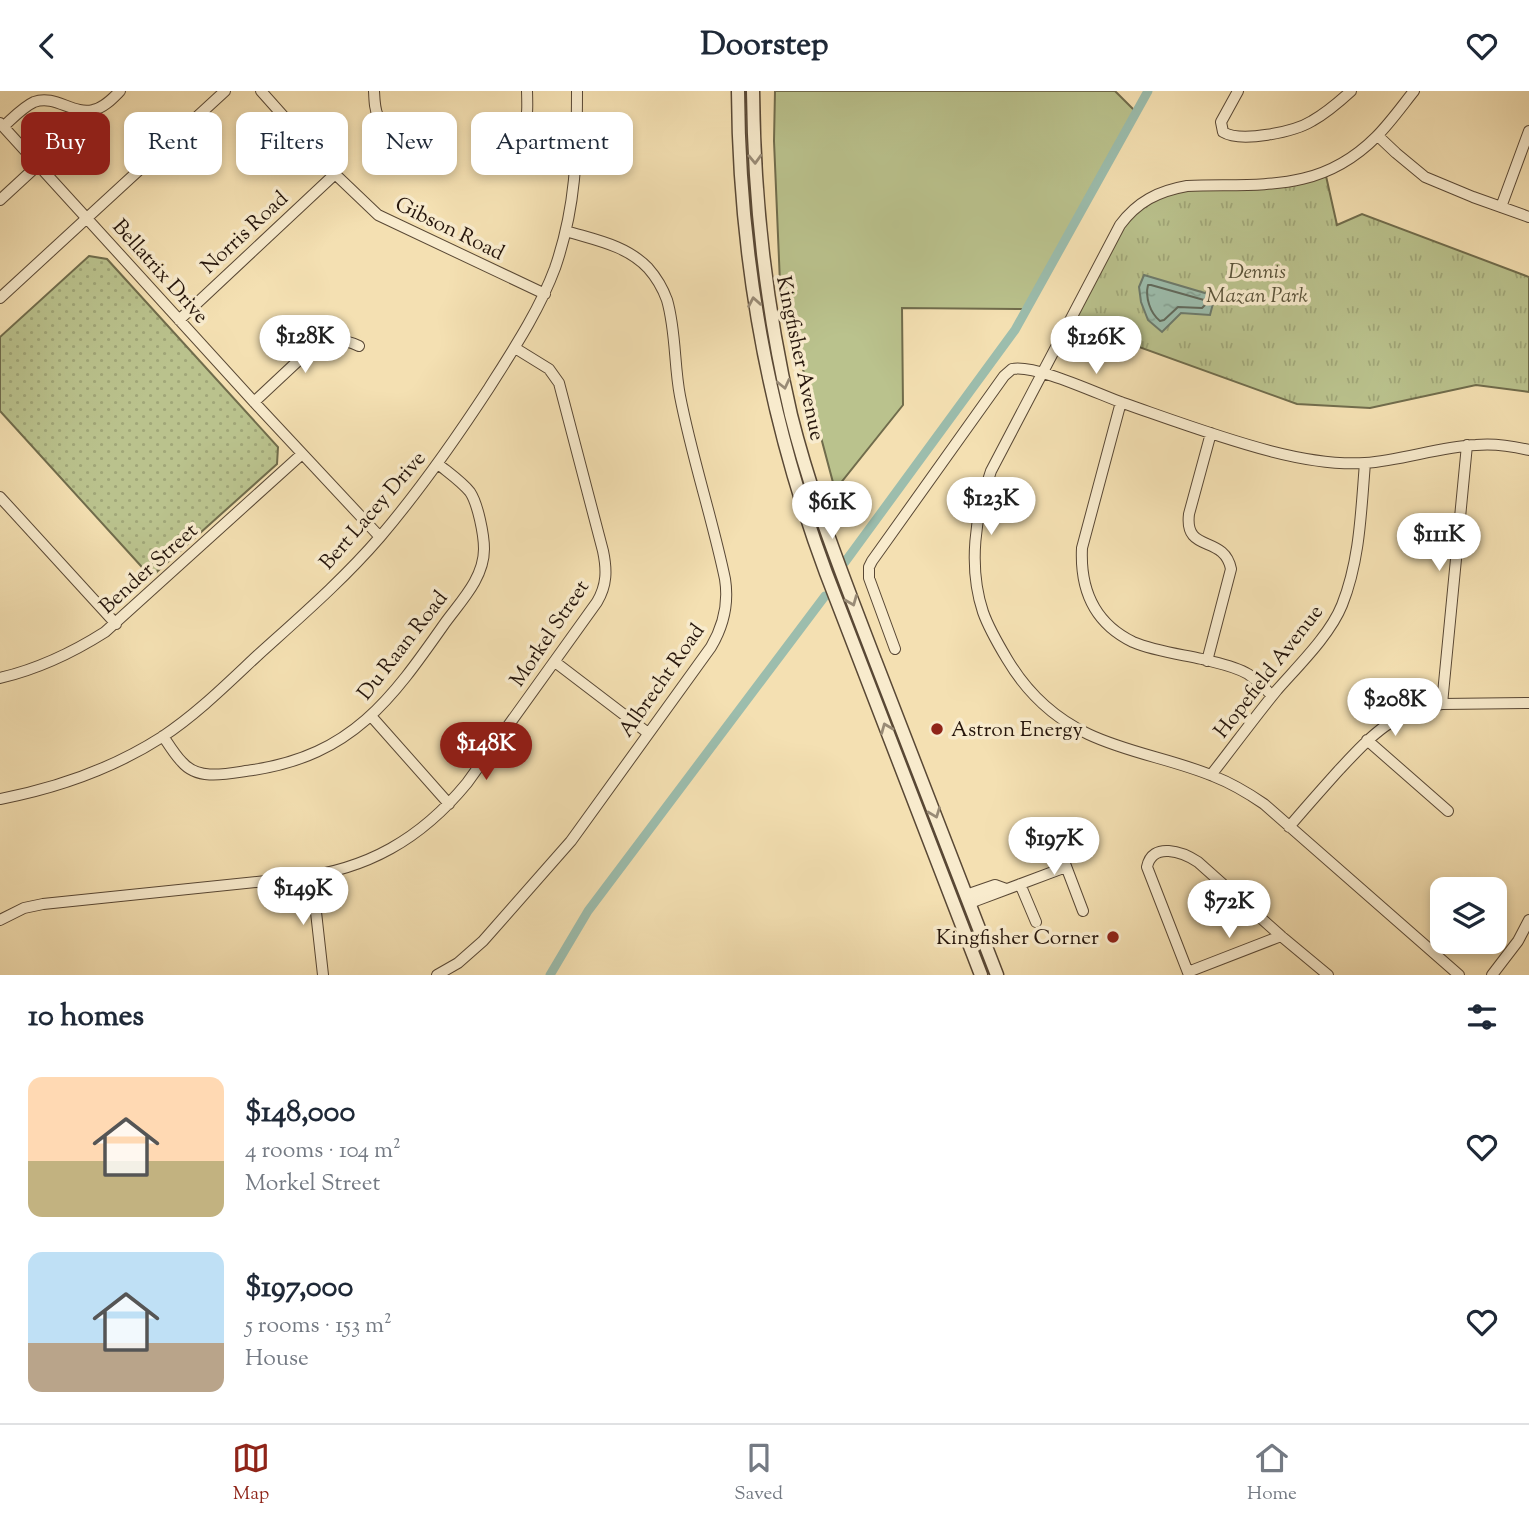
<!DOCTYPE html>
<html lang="en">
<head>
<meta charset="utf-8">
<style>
	:root { --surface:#fff; --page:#f2f2f3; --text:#1f2937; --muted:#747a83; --line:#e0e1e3; --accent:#8f2418 }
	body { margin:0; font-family:"Sorts Mill Goudy",serif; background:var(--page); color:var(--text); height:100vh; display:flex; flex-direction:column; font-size:26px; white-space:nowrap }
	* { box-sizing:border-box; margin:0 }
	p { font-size:23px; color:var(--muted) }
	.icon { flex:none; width:38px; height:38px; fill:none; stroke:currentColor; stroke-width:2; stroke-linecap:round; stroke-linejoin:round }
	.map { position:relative; height:884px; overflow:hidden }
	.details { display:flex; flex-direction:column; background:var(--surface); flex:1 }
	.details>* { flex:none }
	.guide { position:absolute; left:21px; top:21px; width:700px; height:63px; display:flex; gap:14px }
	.buttons { position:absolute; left:1430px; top:786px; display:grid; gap:14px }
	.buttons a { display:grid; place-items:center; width:77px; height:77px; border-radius:14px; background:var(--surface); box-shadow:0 4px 10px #0003; font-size:35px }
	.price { position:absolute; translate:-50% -60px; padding:0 16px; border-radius:24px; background:#fff; color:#222; font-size:23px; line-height:46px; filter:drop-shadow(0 2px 4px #0008) }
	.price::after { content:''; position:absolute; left:50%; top:42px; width:21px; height:16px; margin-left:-10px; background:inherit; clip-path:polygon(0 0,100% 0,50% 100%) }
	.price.selected { background:var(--accent); color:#fff }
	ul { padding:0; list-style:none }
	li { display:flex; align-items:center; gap:21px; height:175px; padding:0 28px }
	li span { display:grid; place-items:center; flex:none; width:196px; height:140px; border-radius:14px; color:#555 }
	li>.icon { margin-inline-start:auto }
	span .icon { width:84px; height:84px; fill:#fffc; stroke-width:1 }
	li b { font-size:30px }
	h2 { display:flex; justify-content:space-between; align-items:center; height:84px; padding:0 28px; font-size:30px }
	.chip { padding:0 24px; border-radius:14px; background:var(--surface); box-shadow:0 4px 10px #0003; font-size:24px; line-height:63px }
	.chip.selected { background:var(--accent); color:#fff }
	header { display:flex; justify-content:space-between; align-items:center; height:91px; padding:0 28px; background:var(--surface); font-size:32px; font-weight:700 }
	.tab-bar { display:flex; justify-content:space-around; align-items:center; height:98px; border-top:2px solid var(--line); background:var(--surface); font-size:19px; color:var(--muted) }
	.tab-bar a { display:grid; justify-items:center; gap:4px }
	.tab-bar .selected { color:var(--accent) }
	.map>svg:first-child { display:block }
</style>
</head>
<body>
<header><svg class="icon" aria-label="back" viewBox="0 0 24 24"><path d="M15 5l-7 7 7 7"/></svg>Doorstep<svg class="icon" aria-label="heart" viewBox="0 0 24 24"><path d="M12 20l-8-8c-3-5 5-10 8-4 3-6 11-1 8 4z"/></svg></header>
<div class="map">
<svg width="1529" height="884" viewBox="0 0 1529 884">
	<defs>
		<pattern id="grass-dots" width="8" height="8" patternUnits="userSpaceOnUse" patternTransform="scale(1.75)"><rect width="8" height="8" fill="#bac28d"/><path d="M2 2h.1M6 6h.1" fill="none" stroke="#a0a678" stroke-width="1.8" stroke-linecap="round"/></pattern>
		<pattern id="park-tufts" width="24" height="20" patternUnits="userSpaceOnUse" patternTransform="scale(1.75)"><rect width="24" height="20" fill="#bac28d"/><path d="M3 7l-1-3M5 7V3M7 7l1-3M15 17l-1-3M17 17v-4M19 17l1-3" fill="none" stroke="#a0a678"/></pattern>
		<pattern id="water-ripples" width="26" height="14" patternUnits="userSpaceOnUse" patternTransform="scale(1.75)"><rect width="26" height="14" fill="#9cbdad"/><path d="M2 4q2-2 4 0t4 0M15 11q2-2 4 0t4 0" fill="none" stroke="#86a294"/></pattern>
	</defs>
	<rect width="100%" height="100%" fill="#f4e0b2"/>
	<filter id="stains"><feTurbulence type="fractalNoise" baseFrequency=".00286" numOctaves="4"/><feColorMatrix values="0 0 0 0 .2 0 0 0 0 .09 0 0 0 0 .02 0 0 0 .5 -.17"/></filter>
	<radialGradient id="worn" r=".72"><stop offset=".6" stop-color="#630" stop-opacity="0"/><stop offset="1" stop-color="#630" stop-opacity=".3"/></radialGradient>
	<path fill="url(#grass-dots)" stroke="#706c4c" stroke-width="2" d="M 89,165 L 107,168 L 278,356 L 277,373 L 151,486 L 0,320 L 0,246 Z"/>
	<path fill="url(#park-tufts)" stroke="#706c4c" stroke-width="2" d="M 1326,85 L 1337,134 L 1362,123 L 1529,186 L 1529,301 L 1476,294 L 1370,317 L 1297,313 L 1067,230 L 1119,129 L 1147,108 L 1184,96 L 1292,91 Z"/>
	<path fill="#bac28d" stroke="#706c4c" stroke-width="2" d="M 775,0 L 1115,0 L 1138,23 L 1029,218 L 902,217 L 903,314 L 835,399 L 780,192 L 774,50 Z"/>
	<path fill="url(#water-ripples)" stroke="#6c7a6c" stroke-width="2" d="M 1144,184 L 1215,205 L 1210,224 L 1181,222 L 1162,241 L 1148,229 L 1141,211 L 1139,196 Z"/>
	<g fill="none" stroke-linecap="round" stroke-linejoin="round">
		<path stroke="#60695c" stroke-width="2" d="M 1148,194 L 1151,194 L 1204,209 L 1205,214 L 1202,217 L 1178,216 L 1164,229 L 1160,230 C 1150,222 1145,206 1148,194 Z"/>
		<path stroke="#9cbdad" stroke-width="9" d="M 845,471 L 1015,239 L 1148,0
			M 550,884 L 588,820 L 825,505"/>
		<defs>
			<path id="minor" d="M 261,0 L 335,83 L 378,124 L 545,203
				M 374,0 C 375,21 375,32 398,36
				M 1238,0 L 1221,31 L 1223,41 C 1241,52 1294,41 1312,30 C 1326,22 1339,11 1351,0
				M 1414,0 C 1402,15 1390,32 1376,46 C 1319,103 1260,92 1187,95 C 1158,100 1137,111 1120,134 L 991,380 C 975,424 968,476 983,521 C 989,538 998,553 1007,568 C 1026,600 1054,627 1088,643 C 1128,662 1172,668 1213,685 C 1231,692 1248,702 1264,713 L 1459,884
				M 0,32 L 254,311 L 380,446
				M 4,35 C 13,27 23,16 34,11 C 55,3 73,24 93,19 C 104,17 113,7 120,0
				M 1378,45 L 1396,62 L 1425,86 L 1473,106 L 1529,126
				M 500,57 C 528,40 528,31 527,0
				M 0,109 L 38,74
				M 1501,116 L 1529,40
				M 0,207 L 225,0
				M 179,229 L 335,83
				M 254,311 L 315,254 C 330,246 344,248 359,255
				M 1121,311 L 1082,457 C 1080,498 1094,532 1133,551 C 1154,560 1179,563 1202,568 C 1217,572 1235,575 1248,583 C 1257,589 1265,597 1272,605
				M 0,406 L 116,533
				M 895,558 L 869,487 L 869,476 L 872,470 L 1004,285 L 1012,278 C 1035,273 1098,303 1123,312 C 1172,329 1220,347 1270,360 C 1301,368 1333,374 1365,372 C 1403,369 1439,356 1476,354 C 1494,352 1512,355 1529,359
				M 1207,570 L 1231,478 C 1224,443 1184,463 1189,423 L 1211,342
				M 555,571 L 648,642
				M 0,587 C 38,578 72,562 105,541 L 302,363
				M 1442,613 L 1467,354
				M 371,625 L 449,713
				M 163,645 C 169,654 175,664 182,671 C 199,691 230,682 253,679 C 352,664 391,609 445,532 C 461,510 484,487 484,458 C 484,444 478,413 470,401 C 462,391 449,382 438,373
				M 1367,649 L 1448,720
				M 1211,684 C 1233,656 1254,627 1277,599 C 1298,575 1330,544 1342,514 C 1360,469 1361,420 1365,372
				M 0,708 C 57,697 112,678 162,646 C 197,623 228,592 258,564 C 300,526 343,489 380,446 C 420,399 455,349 489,297 C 513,259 539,220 555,177 C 576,116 577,64 577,0
				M 1289,736 C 1305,717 1322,698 1339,679 C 1371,645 1393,620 1442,613 L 1529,612
				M 1053,741 L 1083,820
				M 312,785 L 323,884
				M 1020,793 L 1036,831
				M 966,804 L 995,794 L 1006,798
				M 970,812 L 1066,776
				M 0,829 L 24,817 L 43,813 L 295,787 C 367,779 421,748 467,692 L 597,511 C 607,494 607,479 603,460 L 559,292 L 549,278 L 515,257
				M 1188,881 L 1281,845
				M 437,884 L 458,872 L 483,850 L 571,750 L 711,556 C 724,534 729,513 725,488 C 712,426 692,367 680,305 C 674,274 676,240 667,209 C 663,198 656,186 648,177 C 626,154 595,149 566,140
				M 1189,884 L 1147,776 C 1152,750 1183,761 1198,771 L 1281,845 L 1328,884
				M 1492,884 L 1518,850 L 1529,829"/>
			<path id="tertiary" d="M 738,0 C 739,166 768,326 826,482 L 981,884
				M 753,0 C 754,110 766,217 791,324 C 812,408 844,488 875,569 C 916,674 957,779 997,884"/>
		</defs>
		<use href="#minor" stroke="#594835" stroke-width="12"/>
		<use href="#tertiary" stroke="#594835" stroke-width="15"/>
		<use href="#minor" stroke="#f8ebcd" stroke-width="10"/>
		<use href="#tertiary" stroke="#f8ebcd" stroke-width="12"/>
	</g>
	<defs><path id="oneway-chevron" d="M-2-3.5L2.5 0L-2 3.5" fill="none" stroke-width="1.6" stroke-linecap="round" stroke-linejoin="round" transform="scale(1.75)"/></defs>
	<g stroke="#998b76">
		<use href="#oneway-chevron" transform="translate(755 68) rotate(88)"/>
		<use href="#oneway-chevron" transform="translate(754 211) rotate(-100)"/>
		<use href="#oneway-chevron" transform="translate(784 293) rotate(77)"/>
		<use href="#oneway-chevron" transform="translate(852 510) rotate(68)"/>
		<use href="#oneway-chevron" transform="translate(886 637) rotate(-112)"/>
		<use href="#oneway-chevron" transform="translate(935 722) rotate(69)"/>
	</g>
	<g fill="#8f2418" stroke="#f8ebcd" stroke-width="2.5">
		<circle cx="937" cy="638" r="7"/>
		<circle cx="1113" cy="846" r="7"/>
	</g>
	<g text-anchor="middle" stroke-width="7" stroke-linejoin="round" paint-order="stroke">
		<g font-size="21" fill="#25150b" stroke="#f8ebcd">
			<text transform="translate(450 137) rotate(26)" y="7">Gibson Road</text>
			<text transform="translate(244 141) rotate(-43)" y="7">Norris Road</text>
			<text transform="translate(161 180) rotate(48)" y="7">Bellatrix Drive</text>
			<text transform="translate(801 267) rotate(78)" y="7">Kingfisher Avenue</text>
			<text transform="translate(372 419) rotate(-49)" y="7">Bert Lacey Drive</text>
			<text transform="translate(148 477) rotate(-42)" y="7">Bender Street</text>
			<text transform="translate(549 542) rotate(-56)" y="7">Morkel Street</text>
			<text transform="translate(402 554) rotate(-52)" y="7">Du Raan Road</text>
			<text transform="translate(1268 580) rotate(-52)" y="7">Hopefield Avenue</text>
			<text transform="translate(661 589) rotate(-55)" y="7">Albrecht Road</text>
		</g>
		<g font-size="21" font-style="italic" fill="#595238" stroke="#f8ebcd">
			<text x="1257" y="187">Dennis<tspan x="1257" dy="24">Mazan Park</tspan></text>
		</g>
		<g font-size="21" fill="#25150b" stroke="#f8ebcd" text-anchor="start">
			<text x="951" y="645">Astron Energy</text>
			<text x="1099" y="853" text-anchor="end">Kingfisher Corner</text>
		</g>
	</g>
	<rect width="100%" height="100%" filter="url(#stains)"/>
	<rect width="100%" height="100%" fill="url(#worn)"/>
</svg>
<div class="buttons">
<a><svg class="icon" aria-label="layers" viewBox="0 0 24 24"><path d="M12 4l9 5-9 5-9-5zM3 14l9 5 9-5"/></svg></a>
</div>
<b class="price" style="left:305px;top:284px">$128K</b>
<b class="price" style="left:1096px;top:285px">$126K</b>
<b class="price" style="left:991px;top:446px">$123K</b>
<b class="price" style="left:832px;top:450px">$61K</b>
<b class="price" style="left:1439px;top:482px">$111K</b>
<b class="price" style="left:1395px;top:647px">$208K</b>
<b class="price selected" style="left:486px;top:691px">$148K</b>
<b class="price" style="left:1054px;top:786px">$197K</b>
<b class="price" style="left:303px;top:836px">$149K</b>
<b class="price" style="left:1229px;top:849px">$72K</b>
<div class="guide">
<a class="chip selected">Buy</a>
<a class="chip">Rent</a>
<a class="chip">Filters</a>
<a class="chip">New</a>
<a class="chip">Apartment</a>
</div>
</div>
<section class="details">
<h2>10 homes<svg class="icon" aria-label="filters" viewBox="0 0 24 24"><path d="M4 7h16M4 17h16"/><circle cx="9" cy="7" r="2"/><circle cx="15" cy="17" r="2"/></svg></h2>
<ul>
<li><span style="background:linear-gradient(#ffd9b3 60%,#c2b280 0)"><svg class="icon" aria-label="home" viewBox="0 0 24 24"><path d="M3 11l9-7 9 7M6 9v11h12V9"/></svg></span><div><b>$148,000</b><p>4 rooms · 104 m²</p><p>Morkel Street</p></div><svg class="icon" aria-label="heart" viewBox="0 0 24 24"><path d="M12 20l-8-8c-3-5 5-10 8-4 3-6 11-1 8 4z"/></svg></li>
<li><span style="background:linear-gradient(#bfe0f5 65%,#b9a48a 0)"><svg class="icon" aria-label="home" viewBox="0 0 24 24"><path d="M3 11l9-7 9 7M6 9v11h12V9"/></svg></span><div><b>$197,000</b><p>5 rooms · 153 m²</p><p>House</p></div><svg class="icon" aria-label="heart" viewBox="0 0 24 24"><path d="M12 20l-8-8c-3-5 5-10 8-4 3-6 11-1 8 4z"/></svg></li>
</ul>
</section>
<nav class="tab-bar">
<a class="selected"><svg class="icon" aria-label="map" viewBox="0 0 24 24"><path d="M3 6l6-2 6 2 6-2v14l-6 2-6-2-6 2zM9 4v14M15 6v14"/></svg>Map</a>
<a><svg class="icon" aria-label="saved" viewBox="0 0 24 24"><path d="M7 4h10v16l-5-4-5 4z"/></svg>Saved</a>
<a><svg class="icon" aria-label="home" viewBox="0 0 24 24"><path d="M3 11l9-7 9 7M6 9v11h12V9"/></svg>Home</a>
</nav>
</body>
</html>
